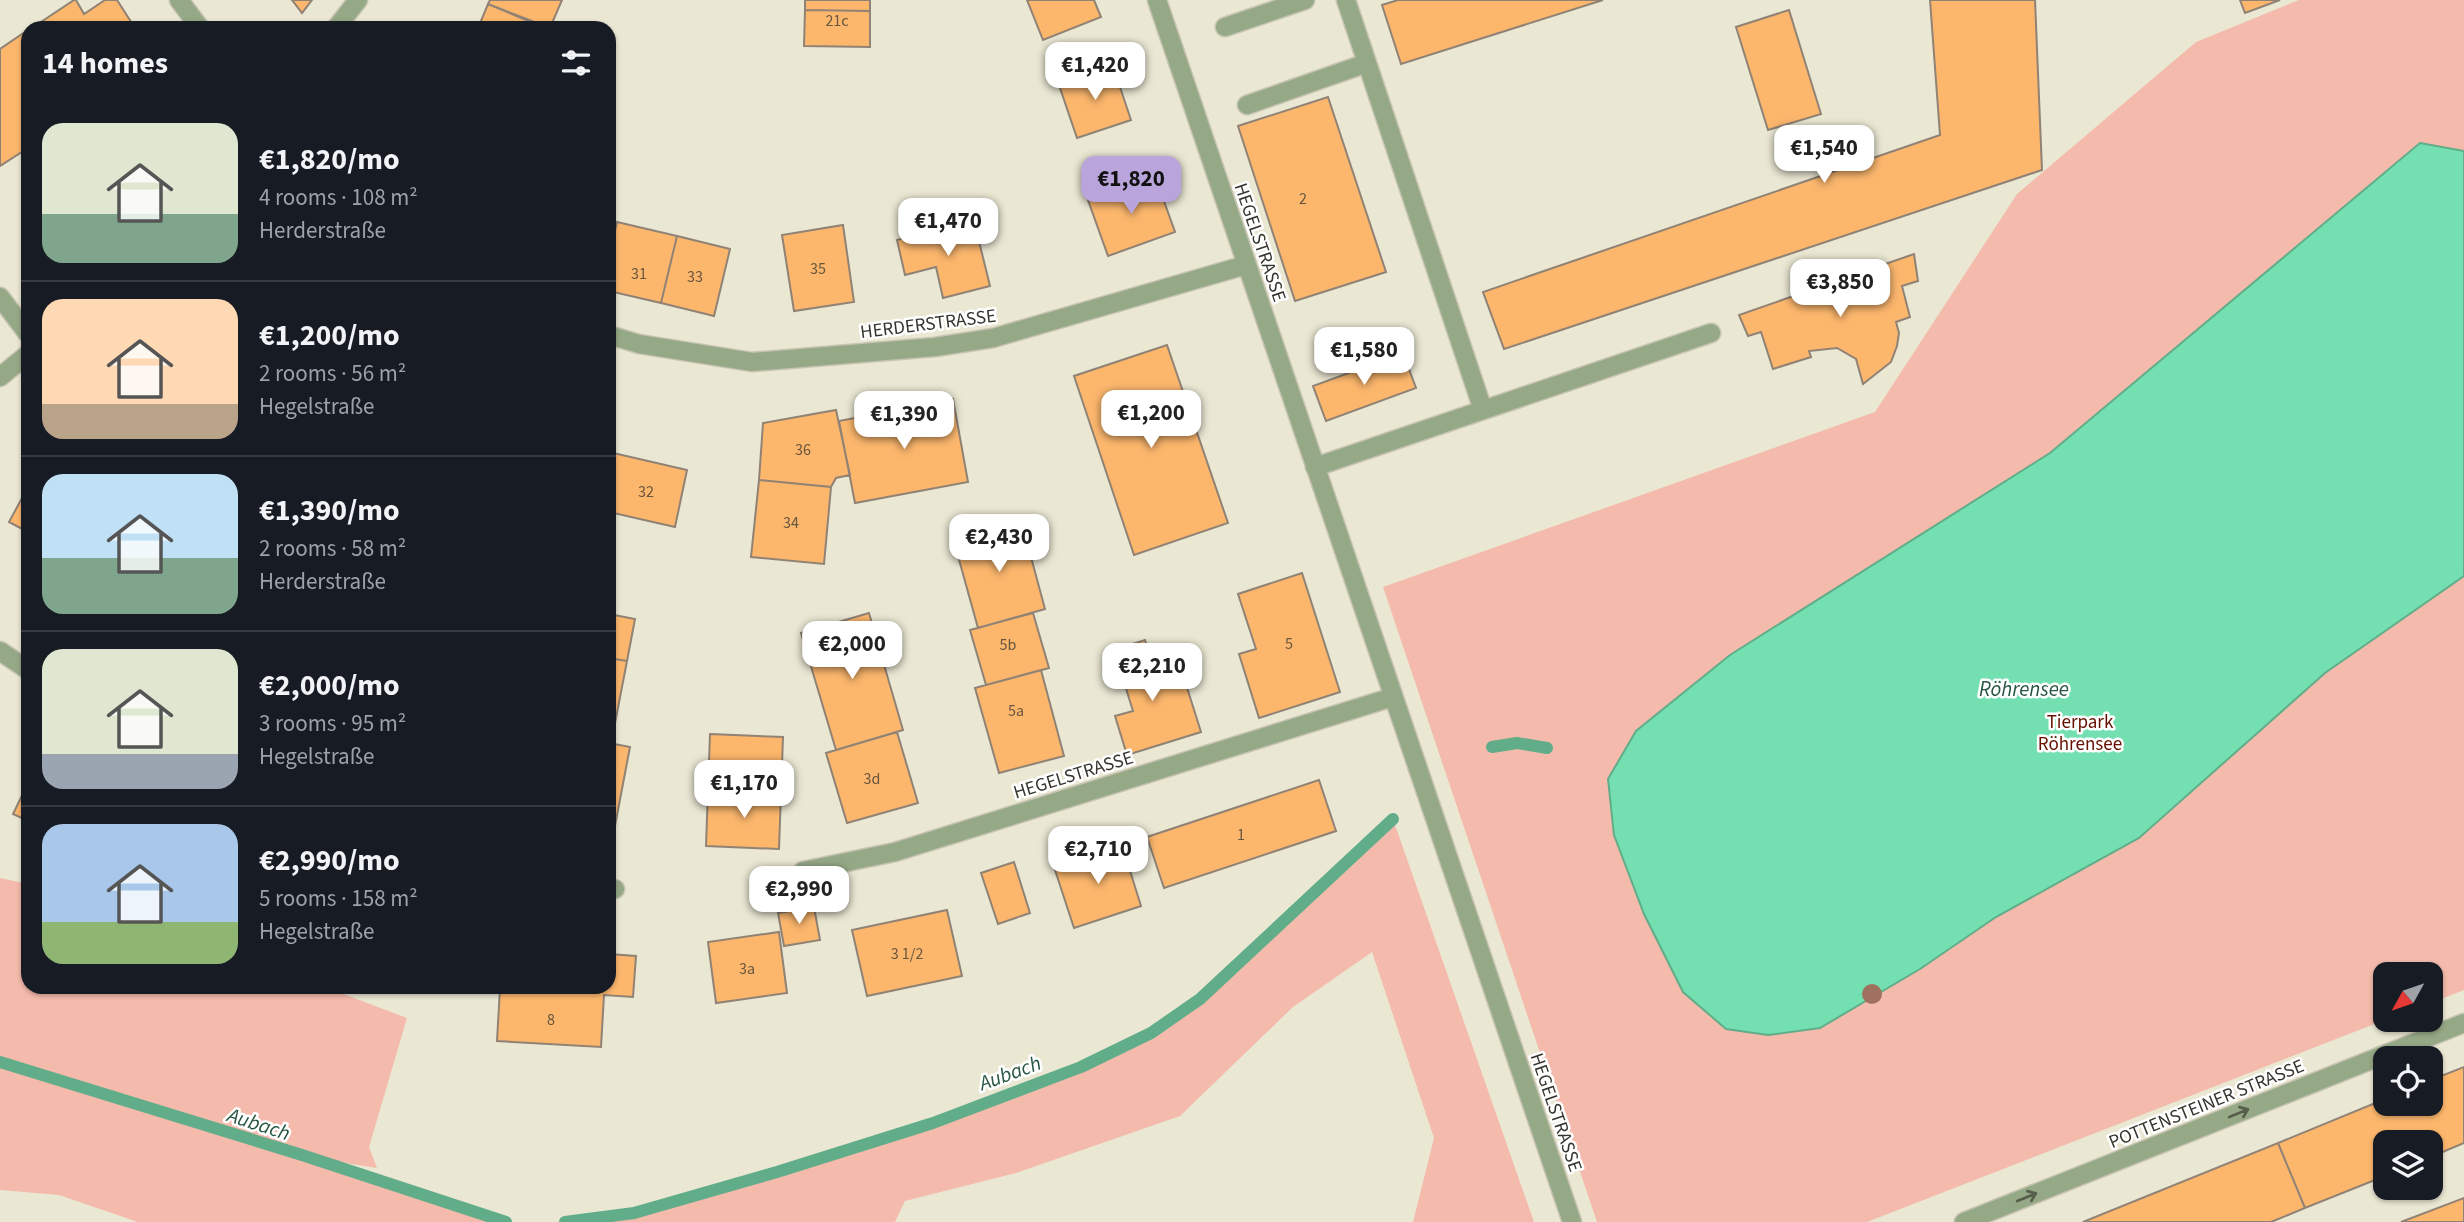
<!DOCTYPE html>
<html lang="en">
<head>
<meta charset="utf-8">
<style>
	:root { --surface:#171b24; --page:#20242c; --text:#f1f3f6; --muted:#9ea1a6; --line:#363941; --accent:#b9a5dc }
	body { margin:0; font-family:"Source Sans 3",sans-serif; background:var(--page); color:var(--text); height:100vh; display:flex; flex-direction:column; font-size:26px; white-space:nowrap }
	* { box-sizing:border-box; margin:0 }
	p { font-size:23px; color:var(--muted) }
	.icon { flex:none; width:38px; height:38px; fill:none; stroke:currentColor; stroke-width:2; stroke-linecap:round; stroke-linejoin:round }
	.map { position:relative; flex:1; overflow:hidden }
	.panel { position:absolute; left:21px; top:21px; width:595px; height:973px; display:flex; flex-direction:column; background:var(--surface); border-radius:21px; box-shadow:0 2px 5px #0004 }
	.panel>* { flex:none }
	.needle { width:46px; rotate:230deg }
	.buttons { position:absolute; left:2373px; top:962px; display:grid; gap:14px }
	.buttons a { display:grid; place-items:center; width:70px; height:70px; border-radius:14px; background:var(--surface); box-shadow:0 2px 5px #0004; font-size:35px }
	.price { position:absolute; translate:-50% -60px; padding:0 16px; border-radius:14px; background:#fff; color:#222; font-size:23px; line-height:46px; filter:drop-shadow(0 2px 4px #0008) }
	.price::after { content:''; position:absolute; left:50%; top:42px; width:21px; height:16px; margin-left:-10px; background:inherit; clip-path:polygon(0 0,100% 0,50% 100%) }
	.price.active { background:var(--accent); color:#111 }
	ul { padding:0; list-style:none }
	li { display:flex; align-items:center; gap:21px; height:175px; padding:0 21px }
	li+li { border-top:2px solid var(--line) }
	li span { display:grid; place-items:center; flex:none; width:196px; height:140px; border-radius:21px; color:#555 }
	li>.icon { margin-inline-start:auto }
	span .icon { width:84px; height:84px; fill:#fffc; stroke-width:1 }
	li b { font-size:30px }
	h2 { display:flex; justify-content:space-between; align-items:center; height:84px; padding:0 21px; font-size:30px }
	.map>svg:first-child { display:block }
</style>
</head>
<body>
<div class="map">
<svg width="2464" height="1222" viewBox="0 0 2464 1222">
	<rect width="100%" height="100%" fill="#eae7d3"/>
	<path fill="#f4bbac" d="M 2299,0 L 2464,0 L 2464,990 L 2431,1003 L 2431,975 L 2385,975 L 2385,1020 L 1867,1222 L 1597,1222 L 1383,587 L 1875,412 L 2017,194 L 2196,42 Z
		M 1393,819 L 1534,1222 L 1413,1222 L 1434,1138 L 1372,952 L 1293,1007 L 1180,1116 L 1016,1173 L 905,1201 L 895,1222 L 565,1222 L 634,1213 L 777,1172 L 933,1123 L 1081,1067 L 1151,1033 L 1200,999 Z
		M 0,878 L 28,884 L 28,987 L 325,987 L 407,1018 L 369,1147 L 377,1168 L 309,1157 L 506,1222 L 138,1222 L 59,1195 L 0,1190 Z"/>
	<path fill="#74e0b2" stroke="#61ad8a" stroke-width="2" d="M 2420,143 L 2464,151 L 2464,576 L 2325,673 L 2139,838 L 1996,917 L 1920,969 L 1820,1028 L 1768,1035 L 1726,1029 L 1683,992 L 1644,914 L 1614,835 L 1608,779 L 1636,731 L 1730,655 L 2050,453 Z"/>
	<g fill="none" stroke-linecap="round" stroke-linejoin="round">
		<path stroke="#61ad8a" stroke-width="12" d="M 1492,747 L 1517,743 L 1547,748
			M 0,1062 L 302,1155 L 506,1222
			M 565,1222 L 634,1213 L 777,1172 L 933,1123 L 1081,1067 L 1151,1033 L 1200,999 L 1393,819"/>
	</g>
	<path fill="#fcb76d" stroke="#908274" stroke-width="2" d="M 74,0 L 76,0 L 84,14 L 105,0 L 117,0 L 135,28 L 32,28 Z
		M 292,0 L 312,0 L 302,13 Z
		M 490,0 L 562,0 L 550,28 L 488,4 Z
		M 805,0 L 870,0 L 870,11 L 805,10 Z
		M 1027,0 L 1094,0 L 1101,17 L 1043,40 Z
		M 1398,0 L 1603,0 L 1401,64 L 1382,5 Z
		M 1930,0 L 2035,0 L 2042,170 L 1504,349 L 1483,292 L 1940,135 Z
		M 2240,0 L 2280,0 L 2245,13 Z
		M 488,4 L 545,28 L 478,28 Z
		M 805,10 L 870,11 L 870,47 L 804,46 Z
		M 1789,10 L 1821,114 L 1768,130 L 1736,27 Z
		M 28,30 L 28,148 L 0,166 L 0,49 Z
		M 1113,66 L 1131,120 L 1077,138 L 1059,85 Z
		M 1328,97 L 1386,272 L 1295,301 L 1238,126 Z
		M 1155,176 L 1175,232 L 1108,256 L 1088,200 Z
		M 974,221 L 990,286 L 943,298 L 936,267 L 905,275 L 897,240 Z
		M 617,222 L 677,236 L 661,303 L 609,291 L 609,256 Z
		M 843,225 L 854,302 L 794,311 L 782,235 Z
		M 677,236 L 730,249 L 714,316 L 661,303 Z
		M 1914,254 L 1918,281 L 1902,286 L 1910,317 L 1896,322 L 1899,333 L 1897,346 L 1891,362 L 1863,384 L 1856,359 L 1837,348 L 1809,351 L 1811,357 L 1773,369 L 1761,332 L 1748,336 L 1739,315 Z
		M 1167,345 L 1228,523 L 1134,555 L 1074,376 Z
		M 1403,353 L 1416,388 L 1326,421 L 1313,386 Z
		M 953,399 L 968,482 L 855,503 L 839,421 Z
		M 836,410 L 850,475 L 836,478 L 831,487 L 759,480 L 763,423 Z
		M 609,452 L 687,470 L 675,527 L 609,512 Z
		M 759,480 L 831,487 L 824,564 L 751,557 Z
		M 28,487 L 28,532 L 9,522 Z
		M 1021,520 L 1045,609 L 978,628 L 953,538 Z
		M 1302,573 L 1340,692 L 1259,718 L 1239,654 L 1256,649 L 1238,594 Z
		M 869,613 L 903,730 L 836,750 L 801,633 Z
		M 1033,613 L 1049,668 L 986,685 L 970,630 Z
		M 609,614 L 635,619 L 627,661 L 609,658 Z
		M 1145,640 L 1160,685 L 1184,678 L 1201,732 L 1127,755 L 1115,716 L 1133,711 L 1114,650 Z
		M 609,658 L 627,661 L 611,744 L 609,743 Z
		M 1041,670 L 1064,756 L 999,773 L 975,688 Z
		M 897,732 L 918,803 L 847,823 L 826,753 Z
		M 710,734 L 783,737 L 781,793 L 708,790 Z
		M 609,743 L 630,747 L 614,831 L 609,830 Z
		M 1319,780 L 1336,831 L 1164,888 L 1147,837 Z
		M 28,783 L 28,821 L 13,814 Z
		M 708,790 L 781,793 L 779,849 L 706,846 Z
		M 1122,845 L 1141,906 L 1074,928 L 1054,867 Z
		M 1014,862 L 1030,913 L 998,924 L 981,873 Z
		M 814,907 L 820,940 L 784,946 L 778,913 Z
		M 947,910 L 962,976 L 867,996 L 852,930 Z
		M 779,932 L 787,993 L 716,1003 L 708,942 Z
		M 609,954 L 636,956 L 633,997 L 604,995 L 601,1047 L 497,1041 L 500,988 L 480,987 L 609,987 Z
		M 2464,1067 L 2464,1143 L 2431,1157 L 2431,1143 L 2385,1143 L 2385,1176 L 2305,1208 L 2278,1143 L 2385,1099 L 2385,1104 L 2431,1104 L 2431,1080 Z
		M 2278,1143 L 2305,1208 L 2271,1222 L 2083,1222 Z
		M 2464,1198 L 2464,1222 L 2401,1222 Z"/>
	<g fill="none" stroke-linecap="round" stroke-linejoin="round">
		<defs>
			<path id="service" d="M 1346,0 L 1483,410
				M 1225,27 L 1305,0
				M 1247,105 L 1367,63
				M 0,297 L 28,334
				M 1315,467 L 1711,333"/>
			<path id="minor" d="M 179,0 L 200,28
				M 1157,0 L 1572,1222
				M 336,28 L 358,0
				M 609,335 L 639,344 L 752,362 L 935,347 L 993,338 L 1246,265
				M 0,377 L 28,354
				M 0,651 L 28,670
				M 803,871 L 895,852 L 1393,697
				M 609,888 L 615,889
				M 1964,1222 L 2464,1023"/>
		</defs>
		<use href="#service" stroke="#c6c3b2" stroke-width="21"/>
		<use href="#minor" stroke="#c6c3b2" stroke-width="21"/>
		<use href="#service" stroke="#96a986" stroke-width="18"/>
		<use href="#minor" stroke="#96a986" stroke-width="18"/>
	</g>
	<circle fill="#a1715f" cx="1872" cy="994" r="10"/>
	<defs><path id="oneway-shaft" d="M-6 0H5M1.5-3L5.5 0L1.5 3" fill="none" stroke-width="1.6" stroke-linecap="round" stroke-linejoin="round" transform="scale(1.75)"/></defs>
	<g stroke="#585e4c">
		<use href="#oneway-shaft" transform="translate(2239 1113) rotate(-22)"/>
		<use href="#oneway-shaft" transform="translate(2027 1197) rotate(-22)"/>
	</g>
	<g text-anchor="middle" stroke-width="5" stroke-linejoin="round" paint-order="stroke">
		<g font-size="16" fill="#68563d">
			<text x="837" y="26">21c</text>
			<text x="1303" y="204">2</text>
			<text x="818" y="274">35</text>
			<text x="639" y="279">31</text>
			<text x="695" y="282">33</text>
			<text x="803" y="455">36</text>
			<text x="646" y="497">32</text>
			<text x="791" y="528">34</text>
			<text x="1289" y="649">5</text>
			<text x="1008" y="650">5b</text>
			<text x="1016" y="716">5a</text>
			<text x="872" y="784">3d</text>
			<text x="1241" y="840">1</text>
			<text x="907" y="959">3 1/2</text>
			<text x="747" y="974">3a</text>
			<text x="551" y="1025">8</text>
		</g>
		<g font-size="19" fill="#36352d" stroke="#fff">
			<text transform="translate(1261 242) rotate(71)" y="7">HEGELSTRASSE</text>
			<text transform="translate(928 323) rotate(-7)" y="7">HERDERSTRASSE</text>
			<text transform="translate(1073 774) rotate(-17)" y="7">HEGELSTRASSE</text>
			<text transform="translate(2206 1103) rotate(-22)" y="7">POTTENSTEINER STRASSE</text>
			<text transform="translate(1557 1112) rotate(71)" y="7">HEGELSTRASSE</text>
		</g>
		<g font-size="19" fill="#610" stroke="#fff">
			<text x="2080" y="728">Tierpark<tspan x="2080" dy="22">Röhrensee</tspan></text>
		</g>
		<g font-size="21" font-style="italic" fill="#285642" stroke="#fff">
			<text x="2024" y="696">Röhrensee</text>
			<text transform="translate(1010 1073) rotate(-20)" y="7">Aubach</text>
			<text transform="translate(259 1124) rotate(18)" y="7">Aubach</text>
		</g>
	</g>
</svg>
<div class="buttons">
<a><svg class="needle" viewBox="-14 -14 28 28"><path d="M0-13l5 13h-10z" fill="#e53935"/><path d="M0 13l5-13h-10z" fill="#9ea1a6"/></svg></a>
<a><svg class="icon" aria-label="locate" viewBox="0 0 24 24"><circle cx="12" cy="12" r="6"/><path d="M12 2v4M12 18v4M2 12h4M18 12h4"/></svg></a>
<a><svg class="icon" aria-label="layers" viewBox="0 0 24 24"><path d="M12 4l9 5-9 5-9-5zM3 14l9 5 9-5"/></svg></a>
</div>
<b class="price" style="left:1095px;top:102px">€1,420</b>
<b class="price" style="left:1824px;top:185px">€1,540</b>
<b class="price active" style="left:1131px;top:216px">€1,820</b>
<b class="price" style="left:948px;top:258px">€1,470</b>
<b class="price" style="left:1840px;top:319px">€3,850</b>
<b class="price" style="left:1364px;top:387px">€1,580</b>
<b class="price" style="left:1151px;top:450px">€1,200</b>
<b class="price" style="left:904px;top:451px">€1,390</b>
<b class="price" style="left:999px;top:574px">€2,430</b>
<b class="price" style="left:852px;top:681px">€2,000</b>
<b class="price" style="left:1152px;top:703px">€2,210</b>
<b class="price" style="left:744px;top:820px">€1,170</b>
<b class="price" style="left:1098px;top:886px">€2,710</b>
<b class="price" style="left:799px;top:926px">€2,990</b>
<section class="panel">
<h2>14 homes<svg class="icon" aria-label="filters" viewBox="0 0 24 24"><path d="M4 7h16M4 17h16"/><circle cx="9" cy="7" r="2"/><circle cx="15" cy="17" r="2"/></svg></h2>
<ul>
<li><span style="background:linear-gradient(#dfe7d0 65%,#7fa58c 0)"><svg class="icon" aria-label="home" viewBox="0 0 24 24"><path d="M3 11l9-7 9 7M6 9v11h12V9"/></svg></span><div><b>€1,820/mo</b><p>4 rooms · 108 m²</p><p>Herderstraße</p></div></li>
<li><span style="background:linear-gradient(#ffd9b3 75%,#b9a48a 0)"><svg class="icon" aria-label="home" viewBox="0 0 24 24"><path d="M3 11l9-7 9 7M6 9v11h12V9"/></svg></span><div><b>€1,200/mo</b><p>2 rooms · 56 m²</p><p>Hegelstraße</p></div></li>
<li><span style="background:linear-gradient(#bfe0f5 60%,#7fa58c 0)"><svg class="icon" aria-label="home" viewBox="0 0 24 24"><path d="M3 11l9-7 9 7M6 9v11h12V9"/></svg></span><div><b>€1,390/mo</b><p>2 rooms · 58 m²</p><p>Herderstraße</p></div></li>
<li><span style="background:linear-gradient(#dfe7d0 75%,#9aa5b1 0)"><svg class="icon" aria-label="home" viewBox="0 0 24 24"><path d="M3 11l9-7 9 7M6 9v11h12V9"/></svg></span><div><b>€2,000/mo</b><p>3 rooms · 95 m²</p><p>Hegelstraße</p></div></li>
<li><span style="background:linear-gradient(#a9c7e8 70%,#8fb573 0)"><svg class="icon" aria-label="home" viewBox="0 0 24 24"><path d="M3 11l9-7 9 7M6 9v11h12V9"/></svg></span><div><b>€2,990/mo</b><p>5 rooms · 158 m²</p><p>Hegelstraße</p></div></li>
</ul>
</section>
</div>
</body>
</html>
